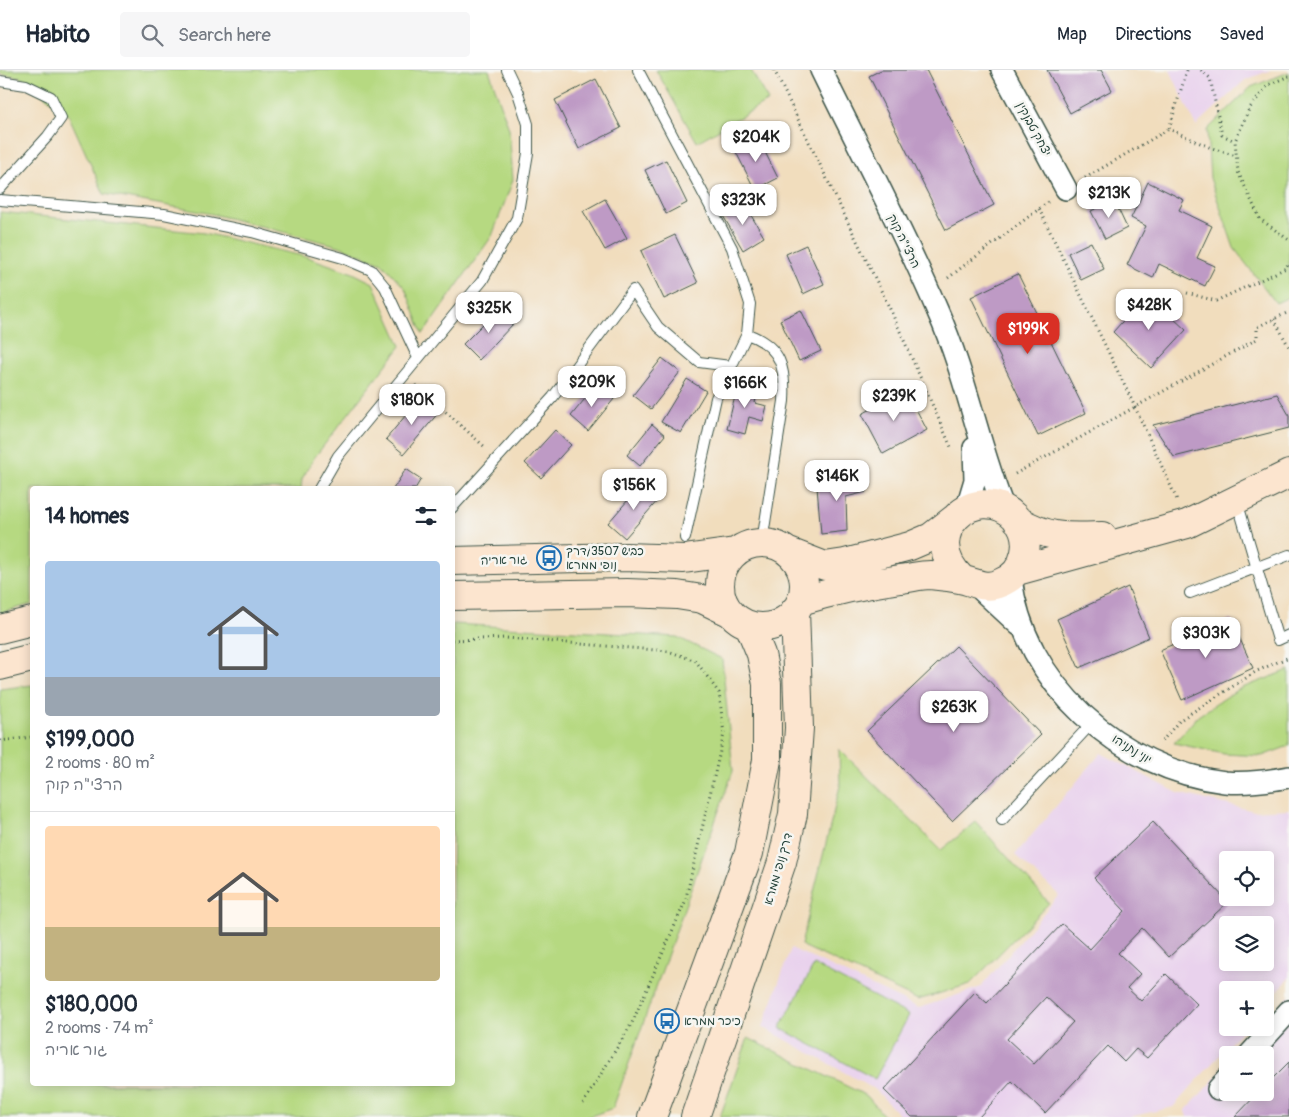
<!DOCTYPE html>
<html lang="en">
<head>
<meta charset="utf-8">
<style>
	:root { --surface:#fff; --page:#f6f6f7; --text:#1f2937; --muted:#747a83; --line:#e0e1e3; --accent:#d93025 }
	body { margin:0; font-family:Pangolin,"Playpen Sans Hebrew",sans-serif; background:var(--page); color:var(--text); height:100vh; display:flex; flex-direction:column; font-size:19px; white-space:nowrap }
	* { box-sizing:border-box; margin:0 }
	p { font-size:16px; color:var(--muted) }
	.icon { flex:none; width:28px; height:28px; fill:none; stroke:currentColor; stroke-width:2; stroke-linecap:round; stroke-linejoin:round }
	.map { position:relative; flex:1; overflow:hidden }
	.drawer { position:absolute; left:30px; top:416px; width:425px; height:600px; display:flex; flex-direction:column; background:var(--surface); border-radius:5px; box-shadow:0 2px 12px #0003 }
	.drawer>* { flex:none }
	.tools { position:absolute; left:1219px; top:781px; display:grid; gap:10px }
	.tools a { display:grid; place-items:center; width:55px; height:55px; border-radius:5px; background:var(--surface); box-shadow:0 2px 12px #0003; font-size:25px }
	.price { position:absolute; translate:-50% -42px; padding:0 11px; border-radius:10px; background:#fff; color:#222; font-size:16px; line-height:32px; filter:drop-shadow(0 1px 2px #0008) }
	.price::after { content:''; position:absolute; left:50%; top:30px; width:15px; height:11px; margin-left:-8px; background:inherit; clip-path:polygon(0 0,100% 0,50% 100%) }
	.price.active { background:var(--accent); color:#fff }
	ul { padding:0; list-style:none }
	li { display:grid; align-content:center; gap:10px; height:265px; padding:0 15px }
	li+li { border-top:1px solid var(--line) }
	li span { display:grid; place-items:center; height:155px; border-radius:5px; color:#555 }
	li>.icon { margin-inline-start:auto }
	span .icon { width:90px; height:90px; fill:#fffc; stroke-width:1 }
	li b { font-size:21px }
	h2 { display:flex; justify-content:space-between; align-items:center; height:60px; padding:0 15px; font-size:21px }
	header { display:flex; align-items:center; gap:30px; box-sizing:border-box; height:70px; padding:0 25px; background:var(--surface); border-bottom:1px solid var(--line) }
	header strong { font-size:24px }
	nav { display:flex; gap:28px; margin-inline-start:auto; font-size:18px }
	.search { width:350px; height:45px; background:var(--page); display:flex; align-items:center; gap:12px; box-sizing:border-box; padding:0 18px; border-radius:5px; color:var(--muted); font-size:19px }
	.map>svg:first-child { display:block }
</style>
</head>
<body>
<header>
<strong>Habito</strong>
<div class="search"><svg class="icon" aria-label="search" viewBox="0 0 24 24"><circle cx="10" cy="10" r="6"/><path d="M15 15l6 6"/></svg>Search here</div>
<nav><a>Map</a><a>Directions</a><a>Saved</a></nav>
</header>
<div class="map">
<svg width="1289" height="1047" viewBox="0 0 1289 1047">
	<rect width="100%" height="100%" fill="#f6f6f2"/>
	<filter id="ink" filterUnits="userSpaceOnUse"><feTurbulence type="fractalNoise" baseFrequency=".02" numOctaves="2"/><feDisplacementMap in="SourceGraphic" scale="10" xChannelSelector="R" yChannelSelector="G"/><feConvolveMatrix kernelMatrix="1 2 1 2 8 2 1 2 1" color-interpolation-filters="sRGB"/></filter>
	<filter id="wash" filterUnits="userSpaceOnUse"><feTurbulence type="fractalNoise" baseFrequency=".0096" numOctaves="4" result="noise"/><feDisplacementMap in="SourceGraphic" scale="20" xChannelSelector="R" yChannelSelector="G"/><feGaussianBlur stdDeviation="1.12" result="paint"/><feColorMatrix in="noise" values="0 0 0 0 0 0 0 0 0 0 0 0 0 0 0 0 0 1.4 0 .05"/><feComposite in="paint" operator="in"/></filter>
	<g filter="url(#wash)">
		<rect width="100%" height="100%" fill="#f1ddbd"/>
		<path fill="#e9d2ed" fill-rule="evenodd" d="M 1170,0 L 1271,0 L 1245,10 L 1196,56 Z
			M 1101,683 L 1178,723 L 1254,741 L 1289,739 L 1289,908 L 1265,935 L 1265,920 L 1228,920 L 1228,958 L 1244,958 L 1173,1037 L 1129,1047 L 901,1047 L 876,1020 L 763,957 L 791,878 L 919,938 L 981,917 L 1059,825 L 1015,785 ZM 1228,790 L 1265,790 L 1265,828 L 1228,828 ZM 1228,855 L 1265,855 L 1265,892 L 1228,892 Z
			M 1289,926 L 1289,1047 L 1187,1047 L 1185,1041 L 1227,995 L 1228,1022 L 1265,1022 L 1265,985 L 1236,985 Z"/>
		<path fill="#b6d981" stroke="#6a8b5a" d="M 0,0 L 489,0 L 509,59 L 513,110 L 492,166 L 423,264 L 405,218 L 382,193 L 339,176 L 212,144 L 104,124 L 68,44 L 20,7 L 0,4 Z
			M 656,0 L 751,0 L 768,31 L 697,72 Z
			M 1289,2 L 1289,227 L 1276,233 L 1234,178 L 1210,108 L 1207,60 L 1251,17 Z
			M 0,142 L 204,163 L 307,187 L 353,203 L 373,213 L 401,276 L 314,388 L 302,409 L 301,419 L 32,419 L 32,534 L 0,543 Z
			M 453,554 L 677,567 L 722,589 L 733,701 L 613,1038 L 588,1047 L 0,1047 L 0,619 L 32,615 L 32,1014 L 452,1014 Z
			M 1289,600 L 1289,676 L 1262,686 L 1224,684 L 1174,673 L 1198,646 L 1237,620 Z
			M 839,679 L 941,780 L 976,752 L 1049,833 L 970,914 L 918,930 L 801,875 L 840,716 Z
			M 814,895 L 909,945 L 875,1009 L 780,958 Z
			M 748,968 L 867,1026 L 885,1047 L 720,1047 Z"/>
		<g id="blocks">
			<path fill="#be9ac5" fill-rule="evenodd" d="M 881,0 L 926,0 L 994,135 L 946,160 L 869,6 Z
				M 1047,0 L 1101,0 L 1112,20 L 1070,43 Z
				M 596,9 L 621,58 L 579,79 L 555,30 Z
				M 757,66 L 778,108 L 755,120 L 734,78 Z
				M 666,90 L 687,133 L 666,144 L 645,100 Z
				M 1148,112 L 1184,130 L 1179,140 L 1212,156 L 1197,188 L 1215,196 L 1205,216 L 1159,194 L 1153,208 L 1127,195 L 1146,156 L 1131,148 Z
				M 605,129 L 627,168 L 605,180 L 583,141 Z
				M 1114,130 L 1127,158 L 1105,169 L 1091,141 Z
				M 743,132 L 764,167 L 743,180 L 722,144 Z
				M 675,165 L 698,213 L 664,229 L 641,181 Z
				M 1091,172 L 1104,199 L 1081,210 L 1068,183 Z
				M 806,175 L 824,214 L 803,224 L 786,184 Z
				M 1018,204 L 1086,343 L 1038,366 L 971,227 Z
				M 1147,224 L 1186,260 L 1151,298 L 1113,262 Z
				M 499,238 L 514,253 L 479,290 L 463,274 Z
				M 801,240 L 821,281 L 799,291 L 780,250 Z
				M 662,288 L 680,302 L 651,339 L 633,325 Z
				M 687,309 L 706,321 L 681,363 L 661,352 Z
				M 597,314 L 614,329 L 588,361 L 571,346 Z
				M 738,314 L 758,319 L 755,333 L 767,336 L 763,351 L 749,347 L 745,364 L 727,359 Z
				M 906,320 L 927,360 L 883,384 L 862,344 Z
				M 1277,324 L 1289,345 L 1289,358 L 1174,387 L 1153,355 Z
				M 421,327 L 439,342 L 404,384 L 386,369 Z
				M 652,354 L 665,365 L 640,396 L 627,385 Z
				M 555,360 L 571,375 L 541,408 L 525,393 Z
				M 406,399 L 421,409 L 415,419 L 393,419 Z
				M 854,400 L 866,422 L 846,427 L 847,461 L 821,464 L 817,417 Z
				M 642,414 L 659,429 L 625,468 L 608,453 Z
				M 1128,517 L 1149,567 L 1079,598 L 1057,549 Z
				M 1231,549 L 1253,598 L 1182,630 L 1160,580 Z
				M 956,576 L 1041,665 L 952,751 L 867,661 Z
				M 1153,752 L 1228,832 L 1169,887 L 1142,858 L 1118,883 L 1140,904 L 1127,918 L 1141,931 L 1166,904 L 1197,934 L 1147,988 L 1136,979 L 1124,992 L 1108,976 L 1045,1043 L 1012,1011 L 979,1047 L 912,1047 L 884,1020 L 975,922 L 987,933 L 1062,854 L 1090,879 L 1125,841 L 1094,808 ZM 1046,927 L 1073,952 L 1034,994 L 1007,969 Z
				M 1289,992 L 1289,1047 L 1235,1047 L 1259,1022 L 1265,1022 L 1265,1016 Z"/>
		</g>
	</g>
	<g filter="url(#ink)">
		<use href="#blocks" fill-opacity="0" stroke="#3e5549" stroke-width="1"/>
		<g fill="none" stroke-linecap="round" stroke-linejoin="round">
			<defs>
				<path id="lane" d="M 638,0 L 732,178 L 750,234 L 747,264 L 716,328 L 685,468
					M 0,11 L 26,15 L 51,27 L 61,48 L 48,66 L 0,119
					M 0,130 L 164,144 L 252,162 L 343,188 L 371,200 L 385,217 L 418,288
					M 747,264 C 781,276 786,298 784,331 L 762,472
					M 319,419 L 338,386 L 482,211 L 517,148 L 528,83 L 528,54 L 518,23 L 507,0
					M 1237,431 L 1278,570 L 1289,565
					M 452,438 L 553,327 L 633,220 L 658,257 L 699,292 L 730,296
					M 1190,523 L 1289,485
					M 1002,750 L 1092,653"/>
				<path id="street" d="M 821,0 C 860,80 903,160 938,242 C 966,305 978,374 1004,439
					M 1002,0 L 1066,119
					M 966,440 L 975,410 L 974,378
					M 1011,507 C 1022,613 1121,700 1225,712 C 1247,714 1268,711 1289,707
					M 976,515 L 1019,555
					M 1249,985 L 1289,941
					M 1218,1019 L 1228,1008"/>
				<path id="secondary" d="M 1017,450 C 1050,469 1065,467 1102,466
					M720 515a42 42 0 1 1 84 0a42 42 0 1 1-84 0Z
					M 789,482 L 825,496 L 845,493 L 910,476 L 931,467 L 954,449
					M 452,491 L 626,487 L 684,489 L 735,482
					M 1017,501 L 1187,454 L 1289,404
					M 452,526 L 627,523 L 677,525 L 702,529 L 731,543
					M 801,531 C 833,521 867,514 900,509 C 910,508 921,505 930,505 C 940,506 951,507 960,509 C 975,512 985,520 1000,513 C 1027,503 1034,467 1015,447 C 977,409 915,464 962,509
					M 0,559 L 32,551
					M 0,596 L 32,588
					M 652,1047 L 749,783 L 767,690 L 767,614 L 761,584 L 749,555
					M 695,1047 L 782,792 L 793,744 L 799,658 L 795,540"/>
			</defs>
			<use href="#lane" stroke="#3e5549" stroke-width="12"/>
			<use href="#street" stroke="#3e5549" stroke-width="24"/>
			<use href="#secondary" stroke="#3e5549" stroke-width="30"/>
			<path stroke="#3e5549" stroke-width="3" stroke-dasharray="1 4" stroke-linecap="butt" d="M 774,0 L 891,241 L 951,377
				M 1187,0 L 1169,59 L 1209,77 L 1236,86
				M 1201,0 L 1210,8 L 1222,65 L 1235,71
				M 1289,6 L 1268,15 L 1249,39 L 1235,71 L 1238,102 L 1260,149 L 1289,170
				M 1085,108 L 1169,59
				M 1039,139 L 1135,337 L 1177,430
				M 948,208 L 1048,132
				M 1187,223 L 1216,231 L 1286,198 L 1289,192
				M 1274,249 L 1289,277
				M 416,315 L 486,378
				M 1015,404 L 1257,269 L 1257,257 L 1289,242
				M 452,570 L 506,568 L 668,581 L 696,591 L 719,623 L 724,664 L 685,832 L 632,953 L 581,1037
				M 0,671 L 32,667
				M 1162,671 L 1180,650 L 1257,601 L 1289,587"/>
			<use href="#lane" stroke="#fff" stroke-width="10"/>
			<use href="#street" stroke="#fff" stroke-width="21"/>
			<use href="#secondary" stroke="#fce5cf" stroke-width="28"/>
		</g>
	</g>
	<defs>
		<symbol id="bus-ring" viewBox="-11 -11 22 22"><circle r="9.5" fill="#f6f6f2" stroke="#1f6fb2" stroke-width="1.5"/><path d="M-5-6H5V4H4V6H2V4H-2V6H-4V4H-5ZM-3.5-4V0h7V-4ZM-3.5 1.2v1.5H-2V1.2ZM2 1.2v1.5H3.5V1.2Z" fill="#1f6fb2"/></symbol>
	</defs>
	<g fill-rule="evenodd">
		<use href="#bus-ring" x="535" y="474" width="28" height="28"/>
		<use href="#bus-ring" x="653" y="937" width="28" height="28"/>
	</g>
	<g text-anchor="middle" stroke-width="5" stroke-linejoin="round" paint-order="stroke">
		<g font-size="12" fill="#1f3d34" stroke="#f6f6f2">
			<text transform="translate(1034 59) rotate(62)" y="4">יצחק טבנקין</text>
			<text transform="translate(904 171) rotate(64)" y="4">הרצי"ה קוק</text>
			<text transform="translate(504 490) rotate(-1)" y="4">גור אריה</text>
			<text transform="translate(1132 679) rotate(32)" y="4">יוני נתניהו</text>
			<text transform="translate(778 799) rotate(-74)" y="4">דרך נופי ממרא</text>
		</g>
		<g font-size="12" fill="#1f3d34" stroke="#f6f6f2" text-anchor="start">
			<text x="566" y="485">כביש 3507/דרך<tspan x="566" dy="14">נופי ממרא</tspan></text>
			<text x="684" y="955">כיכר ממרא</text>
		</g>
	</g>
</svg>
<div class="tools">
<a><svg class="icon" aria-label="locate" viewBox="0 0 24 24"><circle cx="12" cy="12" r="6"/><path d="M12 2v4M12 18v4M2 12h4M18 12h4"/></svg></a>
<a><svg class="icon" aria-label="layers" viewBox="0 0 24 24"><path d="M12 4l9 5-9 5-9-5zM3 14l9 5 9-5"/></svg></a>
<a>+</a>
<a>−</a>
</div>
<b class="price" style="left:756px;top:93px">$204K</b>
<b class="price" style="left:1109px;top:149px">$213K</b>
<b class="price" style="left:743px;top:156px">$323K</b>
<b class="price" style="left:1149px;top:261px">$428K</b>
<b class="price" style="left:489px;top:264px">$325K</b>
<b class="price active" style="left:1028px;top:285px">$199K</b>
<b class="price" style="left:592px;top:338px">$209K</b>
<b class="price" style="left:745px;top:339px">$166K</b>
<b class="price" style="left:894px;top:352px">$239K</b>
<b class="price" style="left:412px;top:356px">$180K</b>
<b class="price" style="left:837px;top:432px">$146K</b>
<b class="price" style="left:634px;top:441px">$156K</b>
<b class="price" style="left:1206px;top:589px">$303K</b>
<b class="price" style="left:954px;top:663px">$263K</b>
<section class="drawer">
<h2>14 homes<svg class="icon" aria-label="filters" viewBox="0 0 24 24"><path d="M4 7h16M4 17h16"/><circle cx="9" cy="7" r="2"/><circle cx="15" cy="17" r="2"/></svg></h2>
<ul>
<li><span style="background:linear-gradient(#a9c7e8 75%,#9aa5b1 0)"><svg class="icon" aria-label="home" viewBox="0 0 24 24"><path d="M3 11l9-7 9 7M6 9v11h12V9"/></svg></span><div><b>$199,000</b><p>2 rooms · 80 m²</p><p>הרצי&quot;ה קוק</p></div></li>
<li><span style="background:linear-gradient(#ffd9b3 65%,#c2b280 0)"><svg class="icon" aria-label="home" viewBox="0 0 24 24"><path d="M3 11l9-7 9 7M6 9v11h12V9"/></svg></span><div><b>$180,000</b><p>2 rooms · 74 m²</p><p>גור אריה</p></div></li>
</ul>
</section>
</div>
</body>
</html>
